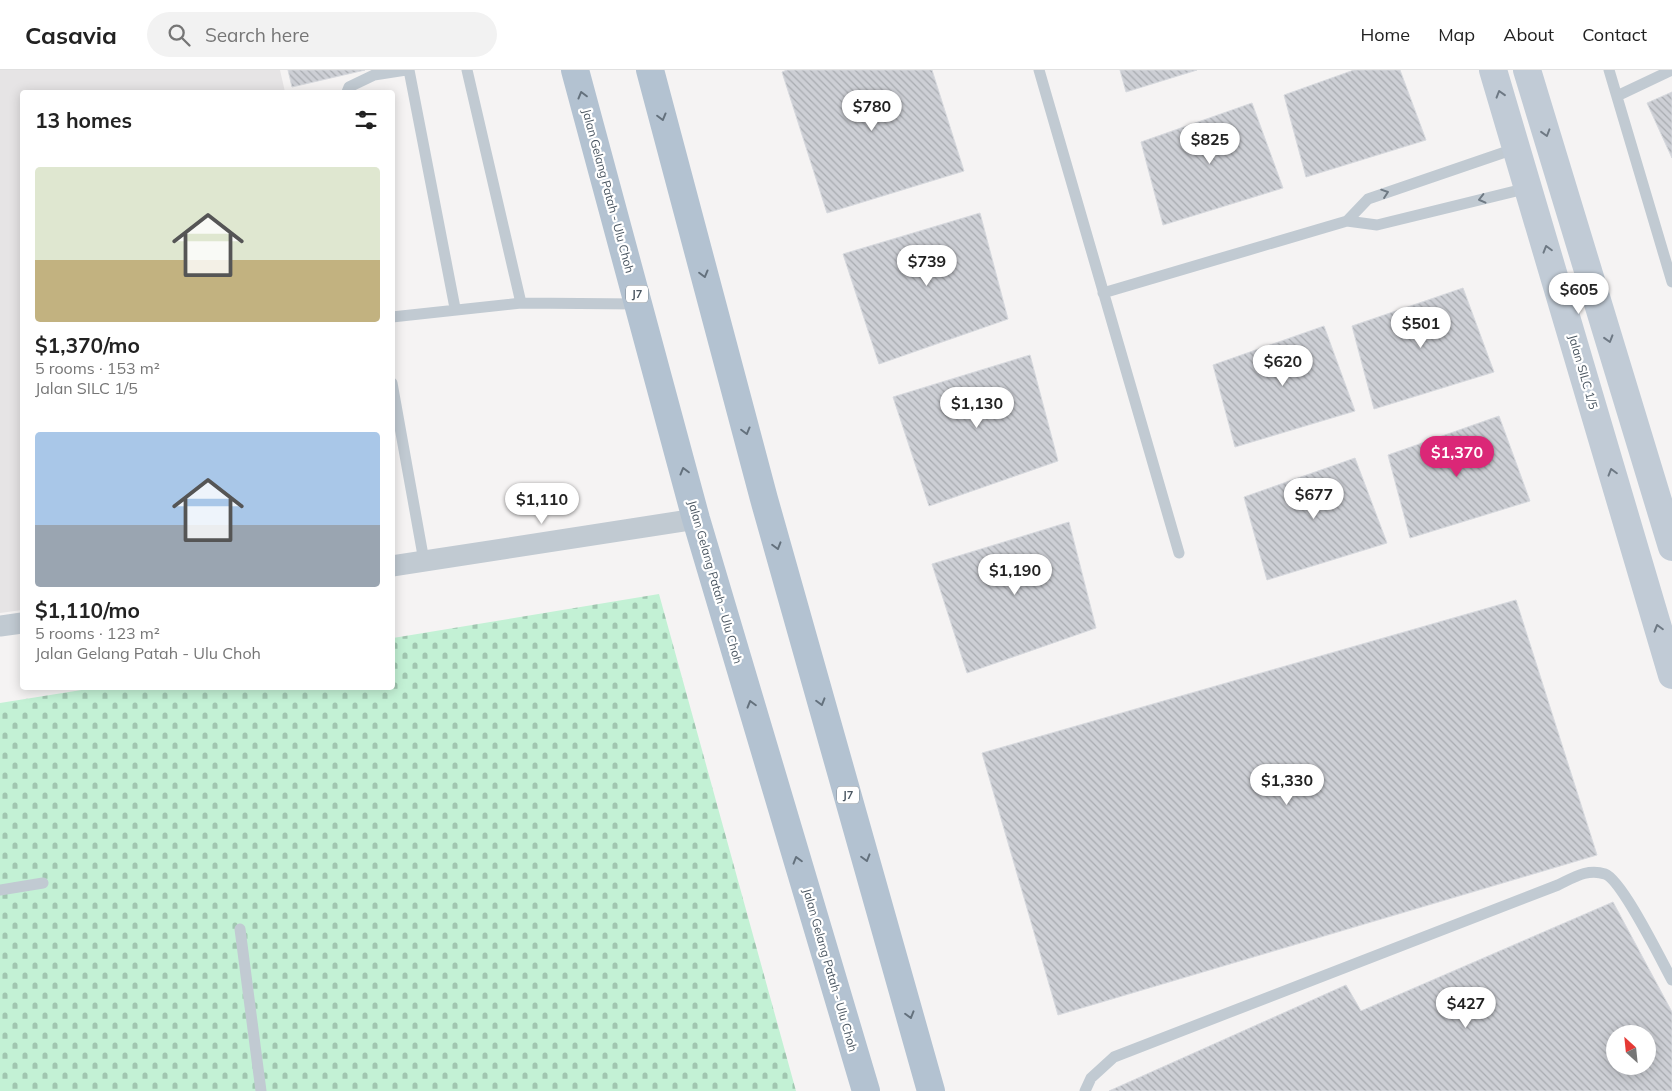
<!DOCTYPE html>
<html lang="en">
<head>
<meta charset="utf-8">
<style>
	:root { --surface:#fff; --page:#f2f2f2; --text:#222; --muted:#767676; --line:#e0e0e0; --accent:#db2777 }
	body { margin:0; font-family:Mulish,sans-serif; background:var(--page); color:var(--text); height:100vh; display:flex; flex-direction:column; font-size:19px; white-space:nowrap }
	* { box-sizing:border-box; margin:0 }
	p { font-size:16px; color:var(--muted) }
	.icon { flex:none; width:28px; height:28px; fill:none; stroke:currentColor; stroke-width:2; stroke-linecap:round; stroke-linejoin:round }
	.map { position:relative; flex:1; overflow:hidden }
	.panel { position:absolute; left:20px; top:20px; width:375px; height:600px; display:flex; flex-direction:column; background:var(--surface); border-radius:5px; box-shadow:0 2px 12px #0003 }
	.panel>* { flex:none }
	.needle { width:32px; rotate:333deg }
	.fabs { position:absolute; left:1606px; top:955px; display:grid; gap:10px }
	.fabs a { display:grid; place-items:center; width:50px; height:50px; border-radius:50%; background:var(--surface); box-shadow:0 2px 12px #0003; font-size:25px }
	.price { position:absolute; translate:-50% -42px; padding:0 11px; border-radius:18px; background:#fff; color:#222; font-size:16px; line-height:32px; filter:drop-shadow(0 1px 2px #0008) }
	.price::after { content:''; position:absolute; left:50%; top:30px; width:15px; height:11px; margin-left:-8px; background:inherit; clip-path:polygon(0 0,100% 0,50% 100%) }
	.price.active { background:var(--accent); color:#fff }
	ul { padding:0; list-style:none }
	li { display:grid; align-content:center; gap:10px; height:265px; padding:0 15px }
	li span { display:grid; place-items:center; height:155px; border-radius:5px; color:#555 }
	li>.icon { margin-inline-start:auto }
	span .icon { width:90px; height:90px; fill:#fffc; stroke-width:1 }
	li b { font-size:21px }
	h2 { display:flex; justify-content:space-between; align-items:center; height:60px; padding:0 15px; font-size:21px }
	header { display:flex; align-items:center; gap:30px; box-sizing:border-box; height:70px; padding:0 25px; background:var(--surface); border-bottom:1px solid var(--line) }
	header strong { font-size:24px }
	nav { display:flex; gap:28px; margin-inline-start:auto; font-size:18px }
	.search { width:350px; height:45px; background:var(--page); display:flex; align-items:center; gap:12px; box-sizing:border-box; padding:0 18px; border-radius:28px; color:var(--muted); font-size:19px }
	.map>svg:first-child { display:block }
</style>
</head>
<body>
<header>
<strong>Casavia</strong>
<div class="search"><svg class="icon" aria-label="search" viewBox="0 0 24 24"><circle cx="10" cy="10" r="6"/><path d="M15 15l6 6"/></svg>Search here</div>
<nav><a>Home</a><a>Map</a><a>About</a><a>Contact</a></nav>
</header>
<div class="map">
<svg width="1672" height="1021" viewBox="0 0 1672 1021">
	<defs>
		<pattern id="cemetery-stones" width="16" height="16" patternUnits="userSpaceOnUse" patternTransform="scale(1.25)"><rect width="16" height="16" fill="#c3f1d5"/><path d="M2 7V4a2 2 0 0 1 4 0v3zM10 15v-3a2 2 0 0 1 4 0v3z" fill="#a0c6b0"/></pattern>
		<pattern id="building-back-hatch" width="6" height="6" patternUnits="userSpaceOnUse" patternTransform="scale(1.25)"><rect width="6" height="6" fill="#cdcfd5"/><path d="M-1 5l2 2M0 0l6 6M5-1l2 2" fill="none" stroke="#a8abb0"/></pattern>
	</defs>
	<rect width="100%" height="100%" fill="#f5f3f3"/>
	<path fill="#e6e4e5" d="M 0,0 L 280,0 L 285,22 L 22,22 L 22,540 L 0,543 Z"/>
	<path fill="url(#cemetery-stones)" d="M 659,524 L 796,1021 L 0,1021 L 0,633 L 94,618 L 392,618 L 393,568 Z"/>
	<path fill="url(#building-back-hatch)" stroke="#d7d9de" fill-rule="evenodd" d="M 288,0 L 365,0 L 292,17 Z
		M 787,0 L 932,0 L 964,101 L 827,143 L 782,2 Z
		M 1120,0 L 1197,0 L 1126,22 Z
		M 1354,0 L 1400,0 L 1426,70 L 1306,107 L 1284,25 Z
		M 1672,22 L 1672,88 L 1647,33 Z
		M 1252,33 L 1283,118 L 1163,155 L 1141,72 Z
		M 980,143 L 1008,249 L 879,294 L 843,184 Z
		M 1463,218 L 1494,302 L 1374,339 L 1352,256 Z
		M 1324,256 L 1355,341 L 1235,377 L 1213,295 Z
		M 1030,285 L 1058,391 L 929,436 L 893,327 Z
		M 1499,346 L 1530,431 L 1410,468 L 1388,385 Z
		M 1355,388 L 1387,473 L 1267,510 L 1244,427 Z
		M 1069,452 L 1096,558 L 967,603 L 932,494 Z
		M 1516,530 L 1597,785 L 1058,945 L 982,683 Z
		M 1613,832 L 1672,942 L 1672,1021 L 1109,1021 L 1346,915 L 1361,941 ZM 1615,964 L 1648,964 L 1648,996 L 1615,996 Z"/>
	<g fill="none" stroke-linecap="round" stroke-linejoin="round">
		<path stroke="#c1cad2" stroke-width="11" d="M 409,0 L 455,238
			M 467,0 L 521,233
			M 1039,0 L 1179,483
			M 1609,0 L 1672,212
			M 347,22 L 349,17 L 374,5 L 406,0
			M 1617,26 L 1672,0
			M 1347,151 L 1368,129 L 1517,78
			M 1103,223 L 1347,151 L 1377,155 L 1528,118
			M 392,247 L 521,233 L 638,234
			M 392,313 L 424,491
			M 0,820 L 43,813
			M 240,859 L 261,1021
			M 1085,1021 L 1091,1008 L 1114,987 L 1558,815 C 1573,808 1587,798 1605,804 C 1622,810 1661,890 1672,910"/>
		<path stroke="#c1cad2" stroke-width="21" d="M 392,496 L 696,449
			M 0,556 L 22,553"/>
		<path stroke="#c1cbd6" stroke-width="28" d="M 1493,0 L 1672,605
			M 1527,0 L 1672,477"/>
		<path stroke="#b3c2d1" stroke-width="28" d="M 575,0 L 696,449 L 866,1021
			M 650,0 L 764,429 L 931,1021"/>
	</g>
	<defs><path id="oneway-chevron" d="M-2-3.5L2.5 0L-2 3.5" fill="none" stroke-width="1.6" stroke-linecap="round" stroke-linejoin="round" transform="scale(1.25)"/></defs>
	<g stroke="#6e7984">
		<use href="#oneway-chevron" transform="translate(1500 24) rotate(-107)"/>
		<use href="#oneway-chevron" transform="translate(1546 63) rotate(73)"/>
		<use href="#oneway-chevron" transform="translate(1547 179) rotate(-106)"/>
		<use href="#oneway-chevron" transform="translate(1609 269) rotate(73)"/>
		<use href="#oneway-chevron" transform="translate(1612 402) rotate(-106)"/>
		<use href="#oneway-chevron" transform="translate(1658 558) rotate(-106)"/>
	</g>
	<g stroke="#64717d">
		<use href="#oneway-chevron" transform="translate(582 25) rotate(-105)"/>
		<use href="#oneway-chevron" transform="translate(662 47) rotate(75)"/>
		<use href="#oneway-chevron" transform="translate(704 204) rotate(75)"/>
		<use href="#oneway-chevron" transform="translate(746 361) rotate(75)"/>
		<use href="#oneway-chevron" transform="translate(684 401) rotate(-105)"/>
		<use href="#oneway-chevron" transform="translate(777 476) rotate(74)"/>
		<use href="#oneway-chevron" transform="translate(821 632) rotate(74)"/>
		<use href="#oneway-chevron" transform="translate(751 634) rotate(-106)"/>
		<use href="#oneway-chevron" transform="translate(866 788) rotate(74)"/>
		<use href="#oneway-chevron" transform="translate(797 790) rotate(-106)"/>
		<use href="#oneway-chevron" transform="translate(910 945) rotate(74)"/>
	</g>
	<g stroke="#6e7983">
		<use href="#oneway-chevron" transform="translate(1385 123) rotate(-19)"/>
		<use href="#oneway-chevron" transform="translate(1482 129) rotate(166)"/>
	</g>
	<g text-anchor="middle" stroke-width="4.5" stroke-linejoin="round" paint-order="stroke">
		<g fill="#fff" stroke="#808990" stroke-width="1">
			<rect x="626" y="215.5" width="22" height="17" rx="4"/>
			<rect x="837" y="716.5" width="22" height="17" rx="4"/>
		</g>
		<g font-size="11" font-weight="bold" fill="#4a5661">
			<text x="637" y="228">J7</text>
			<text x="848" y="729">J7</text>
		</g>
		<g font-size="12" fill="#4a5661" stroke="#fff">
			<text transform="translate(608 121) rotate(75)" y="4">Jalan Gelang Patah - Ulu Choh</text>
			<text transform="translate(1583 302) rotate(74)" y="4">Jalan SILC 1/5</text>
			<text transform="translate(715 512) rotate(74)" y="4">Jalan Gelang Patah - Ulu Choh</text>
			<text transform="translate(830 900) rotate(74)" y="4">Jalan Gelang Patah - Ulu Choh</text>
		</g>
	</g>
</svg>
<div class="fabs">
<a><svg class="needle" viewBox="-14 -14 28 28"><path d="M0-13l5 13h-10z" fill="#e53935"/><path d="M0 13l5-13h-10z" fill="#767676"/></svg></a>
</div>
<b class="price" style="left:872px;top:62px">$780</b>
<b class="price" style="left:1210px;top:95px">$825</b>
<b class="price" style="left:927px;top:217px">$739</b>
<b class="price" style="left:1579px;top:245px">$605</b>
<b class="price" style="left:1421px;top:279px">$501</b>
<b class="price" style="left:1283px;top:317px">$620</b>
<b class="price" style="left:977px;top:359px">$1,130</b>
<b class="price active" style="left:1457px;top:408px">$1,370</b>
<b class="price" style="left:1314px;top:450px">$677</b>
<b class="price" style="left:542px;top:455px">$1,110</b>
<b class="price" style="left:1015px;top:526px">$1,190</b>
<b class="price" style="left:1287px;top:736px">$1,330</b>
<b class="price" style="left:1466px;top:959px">$427</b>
<section class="panel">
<h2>13 homes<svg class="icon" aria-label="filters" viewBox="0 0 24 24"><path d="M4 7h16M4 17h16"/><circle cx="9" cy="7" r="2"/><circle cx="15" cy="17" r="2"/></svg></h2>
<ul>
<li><span style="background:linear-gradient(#dfe7d0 60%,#c2b280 0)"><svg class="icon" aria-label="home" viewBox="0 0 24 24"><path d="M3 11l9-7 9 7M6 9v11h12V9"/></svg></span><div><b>$1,370/mo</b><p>5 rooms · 153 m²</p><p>Jalan SILC 1/5</p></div></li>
<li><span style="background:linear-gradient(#a9c7e8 60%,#9aa5b1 0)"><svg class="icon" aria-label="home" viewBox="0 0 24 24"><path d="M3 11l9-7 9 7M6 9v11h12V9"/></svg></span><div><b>$1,110/mo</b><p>5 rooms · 123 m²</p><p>Jalan Gelang Patah - Ulu Choh</p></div></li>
</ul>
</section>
</div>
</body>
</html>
